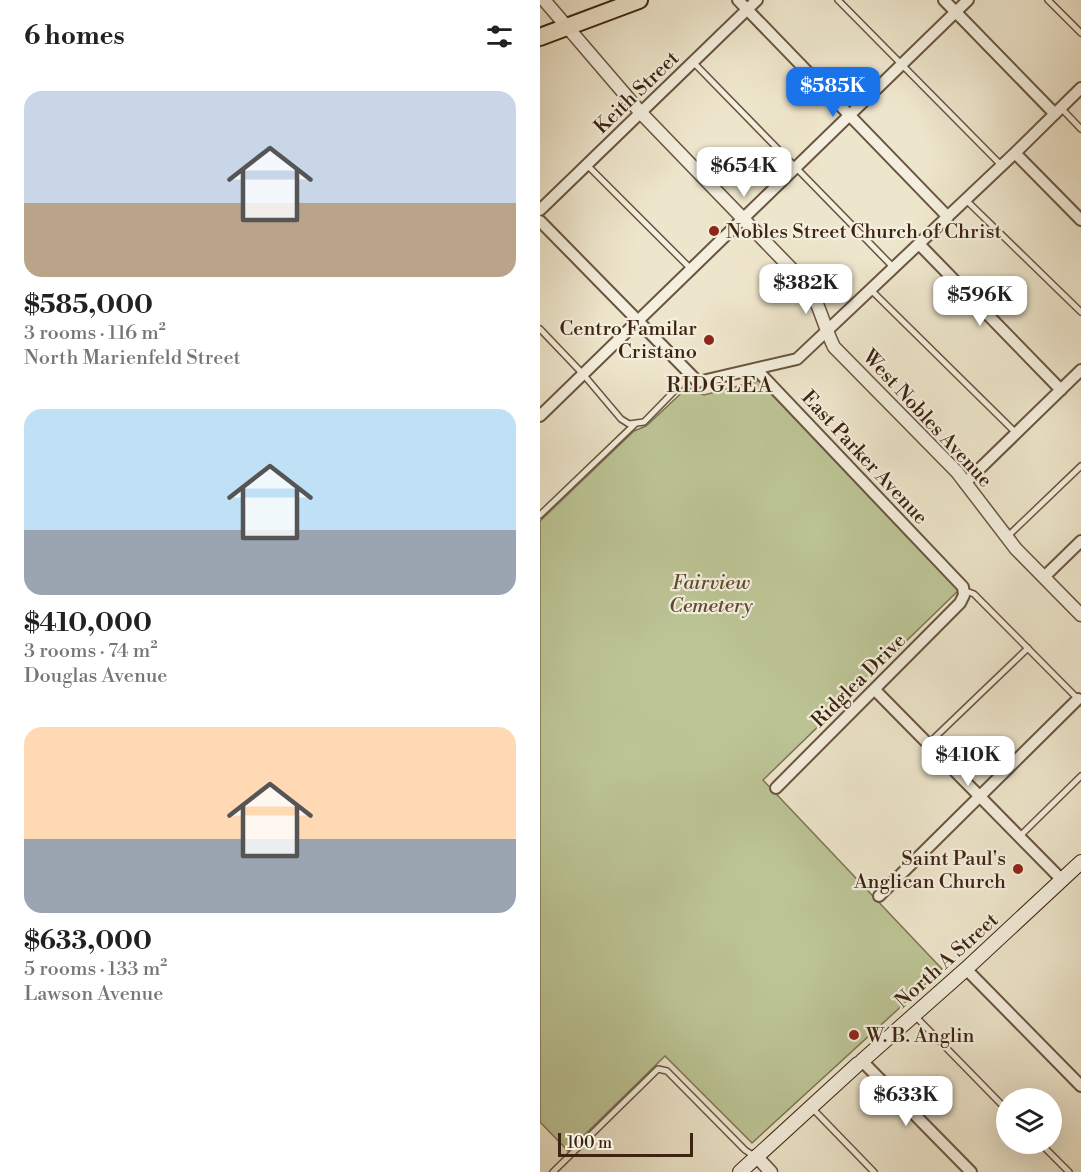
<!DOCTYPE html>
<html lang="en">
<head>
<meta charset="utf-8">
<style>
	:root { --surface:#fff; --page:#f2f2f2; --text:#202124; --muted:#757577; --accent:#1a73e8 }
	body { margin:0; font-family:"Libre Bodoni",serif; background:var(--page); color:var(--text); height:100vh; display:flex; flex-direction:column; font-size:22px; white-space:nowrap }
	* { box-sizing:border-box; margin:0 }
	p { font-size:20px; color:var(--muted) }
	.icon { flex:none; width:33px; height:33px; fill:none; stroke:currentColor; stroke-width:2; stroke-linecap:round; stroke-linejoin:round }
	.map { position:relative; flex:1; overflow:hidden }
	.drawer { display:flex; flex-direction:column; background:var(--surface); width:540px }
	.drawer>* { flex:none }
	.controls { position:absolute; left:456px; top:1088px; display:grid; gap:12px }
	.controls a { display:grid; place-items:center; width:66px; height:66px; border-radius:50%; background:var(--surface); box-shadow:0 6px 24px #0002; font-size:30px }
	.scale { position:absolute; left:18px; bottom:15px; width:135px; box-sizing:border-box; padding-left:6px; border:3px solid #3d2310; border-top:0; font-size:16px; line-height:21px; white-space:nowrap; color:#3d2310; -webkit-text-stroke:4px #f4efde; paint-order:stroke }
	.price { position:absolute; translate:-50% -51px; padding:0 14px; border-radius:12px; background:#fff; color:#222; font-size:20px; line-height:39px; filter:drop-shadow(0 2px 3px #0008) }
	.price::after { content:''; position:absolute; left:50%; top:36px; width:18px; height:14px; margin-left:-9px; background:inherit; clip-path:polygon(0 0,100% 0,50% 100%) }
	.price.selected { background:var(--accent); color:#fff }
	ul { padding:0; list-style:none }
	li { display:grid; align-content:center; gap:12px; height:318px; padding:0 24px }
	li span { display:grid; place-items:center; height:186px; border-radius:18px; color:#555 }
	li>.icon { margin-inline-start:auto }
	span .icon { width:108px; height:108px; fill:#fffc; stroke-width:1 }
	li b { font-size:26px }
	h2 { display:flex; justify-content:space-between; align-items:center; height:72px; padding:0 24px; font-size:26px }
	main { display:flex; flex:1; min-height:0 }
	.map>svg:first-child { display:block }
</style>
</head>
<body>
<main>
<section class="drawer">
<h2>6 homes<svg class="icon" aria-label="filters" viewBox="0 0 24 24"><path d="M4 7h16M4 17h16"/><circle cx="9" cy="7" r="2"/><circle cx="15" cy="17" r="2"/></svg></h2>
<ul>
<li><span style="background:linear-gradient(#c9d6e8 60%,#b9a48a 0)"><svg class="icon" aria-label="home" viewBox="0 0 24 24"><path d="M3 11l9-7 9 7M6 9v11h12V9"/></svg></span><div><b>$585,000</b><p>3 rooms · 116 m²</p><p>North Marienfeld Street</p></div></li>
<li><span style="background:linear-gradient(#bfe0f5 65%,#9aa5b1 0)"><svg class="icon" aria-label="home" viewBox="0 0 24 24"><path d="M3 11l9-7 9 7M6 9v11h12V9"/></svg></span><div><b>$410,000</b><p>3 rooms · 74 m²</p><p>Douglas Avenue</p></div></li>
<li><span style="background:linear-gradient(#ffd9b3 60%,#9aa5b1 0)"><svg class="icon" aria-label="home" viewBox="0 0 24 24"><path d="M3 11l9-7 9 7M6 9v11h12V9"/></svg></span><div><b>$633,000</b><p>5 rooms · 133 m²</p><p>Lawson Avenue</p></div></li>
</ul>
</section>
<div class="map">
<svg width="541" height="1172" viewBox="0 0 541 1172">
	<rect width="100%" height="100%" fill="#eee6cc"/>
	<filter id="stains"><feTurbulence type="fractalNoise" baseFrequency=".00333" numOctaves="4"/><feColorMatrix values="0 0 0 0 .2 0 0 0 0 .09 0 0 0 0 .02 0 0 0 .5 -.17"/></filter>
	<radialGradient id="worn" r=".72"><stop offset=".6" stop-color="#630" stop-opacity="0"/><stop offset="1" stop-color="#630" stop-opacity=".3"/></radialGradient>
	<path fill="#bcc495" stroke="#7c7452" stroke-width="1.5" d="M 221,380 L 421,588 L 223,780 L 402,969 L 212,1143 L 125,1056 L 28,1151 L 0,1122 L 0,521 L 94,431 L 106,426 L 148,387 L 155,392 L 164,395 Z"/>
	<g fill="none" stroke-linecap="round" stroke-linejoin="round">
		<defs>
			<path id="service" d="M 298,0 L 462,166
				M 508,0 L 541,33
				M 153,62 L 354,268
				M 521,108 L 541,129
				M 47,165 L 151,269
				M 426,200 L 541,312
				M 331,290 L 476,433
				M 0,329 L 43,374 L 81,419 L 89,424 L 104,422 L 150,375
				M 0,515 L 95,424
				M 468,536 L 541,466
				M 423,590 L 434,594 L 538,699
				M 388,744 L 488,648
				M 479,837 L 541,776
				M 375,1016 L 466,1109
				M 271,1107 L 334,1172
				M 500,1143 L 529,1172
				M 13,1172 L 118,1069 L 127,1071 L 205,1150 L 214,1156"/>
			<path id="minor" d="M 198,0 L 408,217
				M 404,0 L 515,114
				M 475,153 L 541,220
				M 0,210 L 217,0
				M 0,221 L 158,382 L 257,359 L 475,153 L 541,88
				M 379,244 L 521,390
				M 216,369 L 423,587 L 424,595 L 420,603 L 236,788
				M 0,416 L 428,0
				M 425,483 L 541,370
				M 504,577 L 541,541
				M 335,690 L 522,880
				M 339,896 L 538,699
				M 426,969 L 541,1086
				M 318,1064 L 322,1061 L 431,1172"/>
			<path id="tertiary" d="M 4,0 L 101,113 L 269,287 C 280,306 284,327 294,347 L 417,472 L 476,549 L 541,615
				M 216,1156 L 231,1172"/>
			<path id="secondary" d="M 322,1061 L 426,969 L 541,862
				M 200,1172 L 318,1064"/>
			<path id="trunk" d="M 0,37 L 99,0"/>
		</defs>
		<use href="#service" stroke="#69543f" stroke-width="8"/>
		<use href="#minor" stroke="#69543f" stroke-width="14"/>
		<use href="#tertiary" stroke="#69543f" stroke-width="15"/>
		<use href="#secondary" stroke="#3d2310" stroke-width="16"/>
		<use href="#trunk" stroke="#3d2310" stroke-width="20"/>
		<use href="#service" stroke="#f4efde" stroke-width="5"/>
		<use href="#minor" stroke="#f4efde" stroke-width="10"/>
		<use href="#tertiary" stroke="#f4efde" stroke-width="12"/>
		<use href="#secondary" stroke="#f4efde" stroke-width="14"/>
		<use href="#trunk" stroke="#eee6cc" stroke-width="16"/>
	</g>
	<g fill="#8f2418" stroke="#f4efde" stroke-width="2">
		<circle cx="174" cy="231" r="6"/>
		<circle cx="169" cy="340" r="6"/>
		<circle cx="478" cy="869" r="6"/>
		<circle cx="314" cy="1035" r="6"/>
	</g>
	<g text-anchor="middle" stroke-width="4.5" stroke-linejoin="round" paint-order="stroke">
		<g font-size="20" fill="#3d2310" stroke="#f4efde">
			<text transform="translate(96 92) rotate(-44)" y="7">Keith Street</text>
			<text transform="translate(388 418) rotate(47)" y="7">West Nobles Avenue</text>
			<text transform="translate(325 457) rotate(47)" y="7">East Parker Avenue</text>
			<text transform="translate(318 680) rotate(-45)" y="7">Ridglea Drive</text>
			<text transform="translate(406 960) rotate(-42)" y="7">North A Street</text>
		</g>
		<g font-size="20" fill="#3d2310" stroke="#f4efde" text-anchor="start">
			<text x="186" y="238">Nobles Street Church of Christ</text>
			<text x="157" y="335" text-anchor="end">Centro Familar<tspan x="157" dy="23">Cristano</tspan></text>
			<text x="466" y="865" text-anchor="end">Saint Paul's<tspan x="466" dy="23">Anglican Church</tspan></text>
			<text x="326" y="1042">W. B. Anglin</text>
		</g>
		<g font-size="20" font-style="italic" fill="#5d4b31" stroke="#f4efde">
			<text x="171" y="589">Fairview<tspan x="171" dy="23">Cemetery</tspan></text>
		</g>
		<g font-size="21" letter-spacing="1.5" fill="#3d2310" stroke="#f4efde">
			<text x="180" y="392">RIDGLEA</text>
		</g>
	</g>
	<rect width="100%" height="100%" filter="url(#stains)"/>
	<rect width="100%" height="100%" fill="url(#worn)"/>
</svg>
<div class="controls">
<a><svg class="icon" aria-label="layers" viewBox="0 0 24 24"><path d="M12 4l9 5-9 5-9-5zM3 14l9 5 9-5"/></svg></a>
</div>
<div class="scale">100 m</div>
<b class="price selected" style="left:293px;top:118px">$585K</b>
<b class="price" style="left:204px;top:198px">$654K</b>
<b class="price" style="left:266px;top:315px">$382K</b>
<b class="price" style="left:440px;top:327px">$596K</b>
<b class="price" style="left:428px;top:787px">$410K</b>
<b class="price" style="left:366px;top:1127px">$633K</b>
</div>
</main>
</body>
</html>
